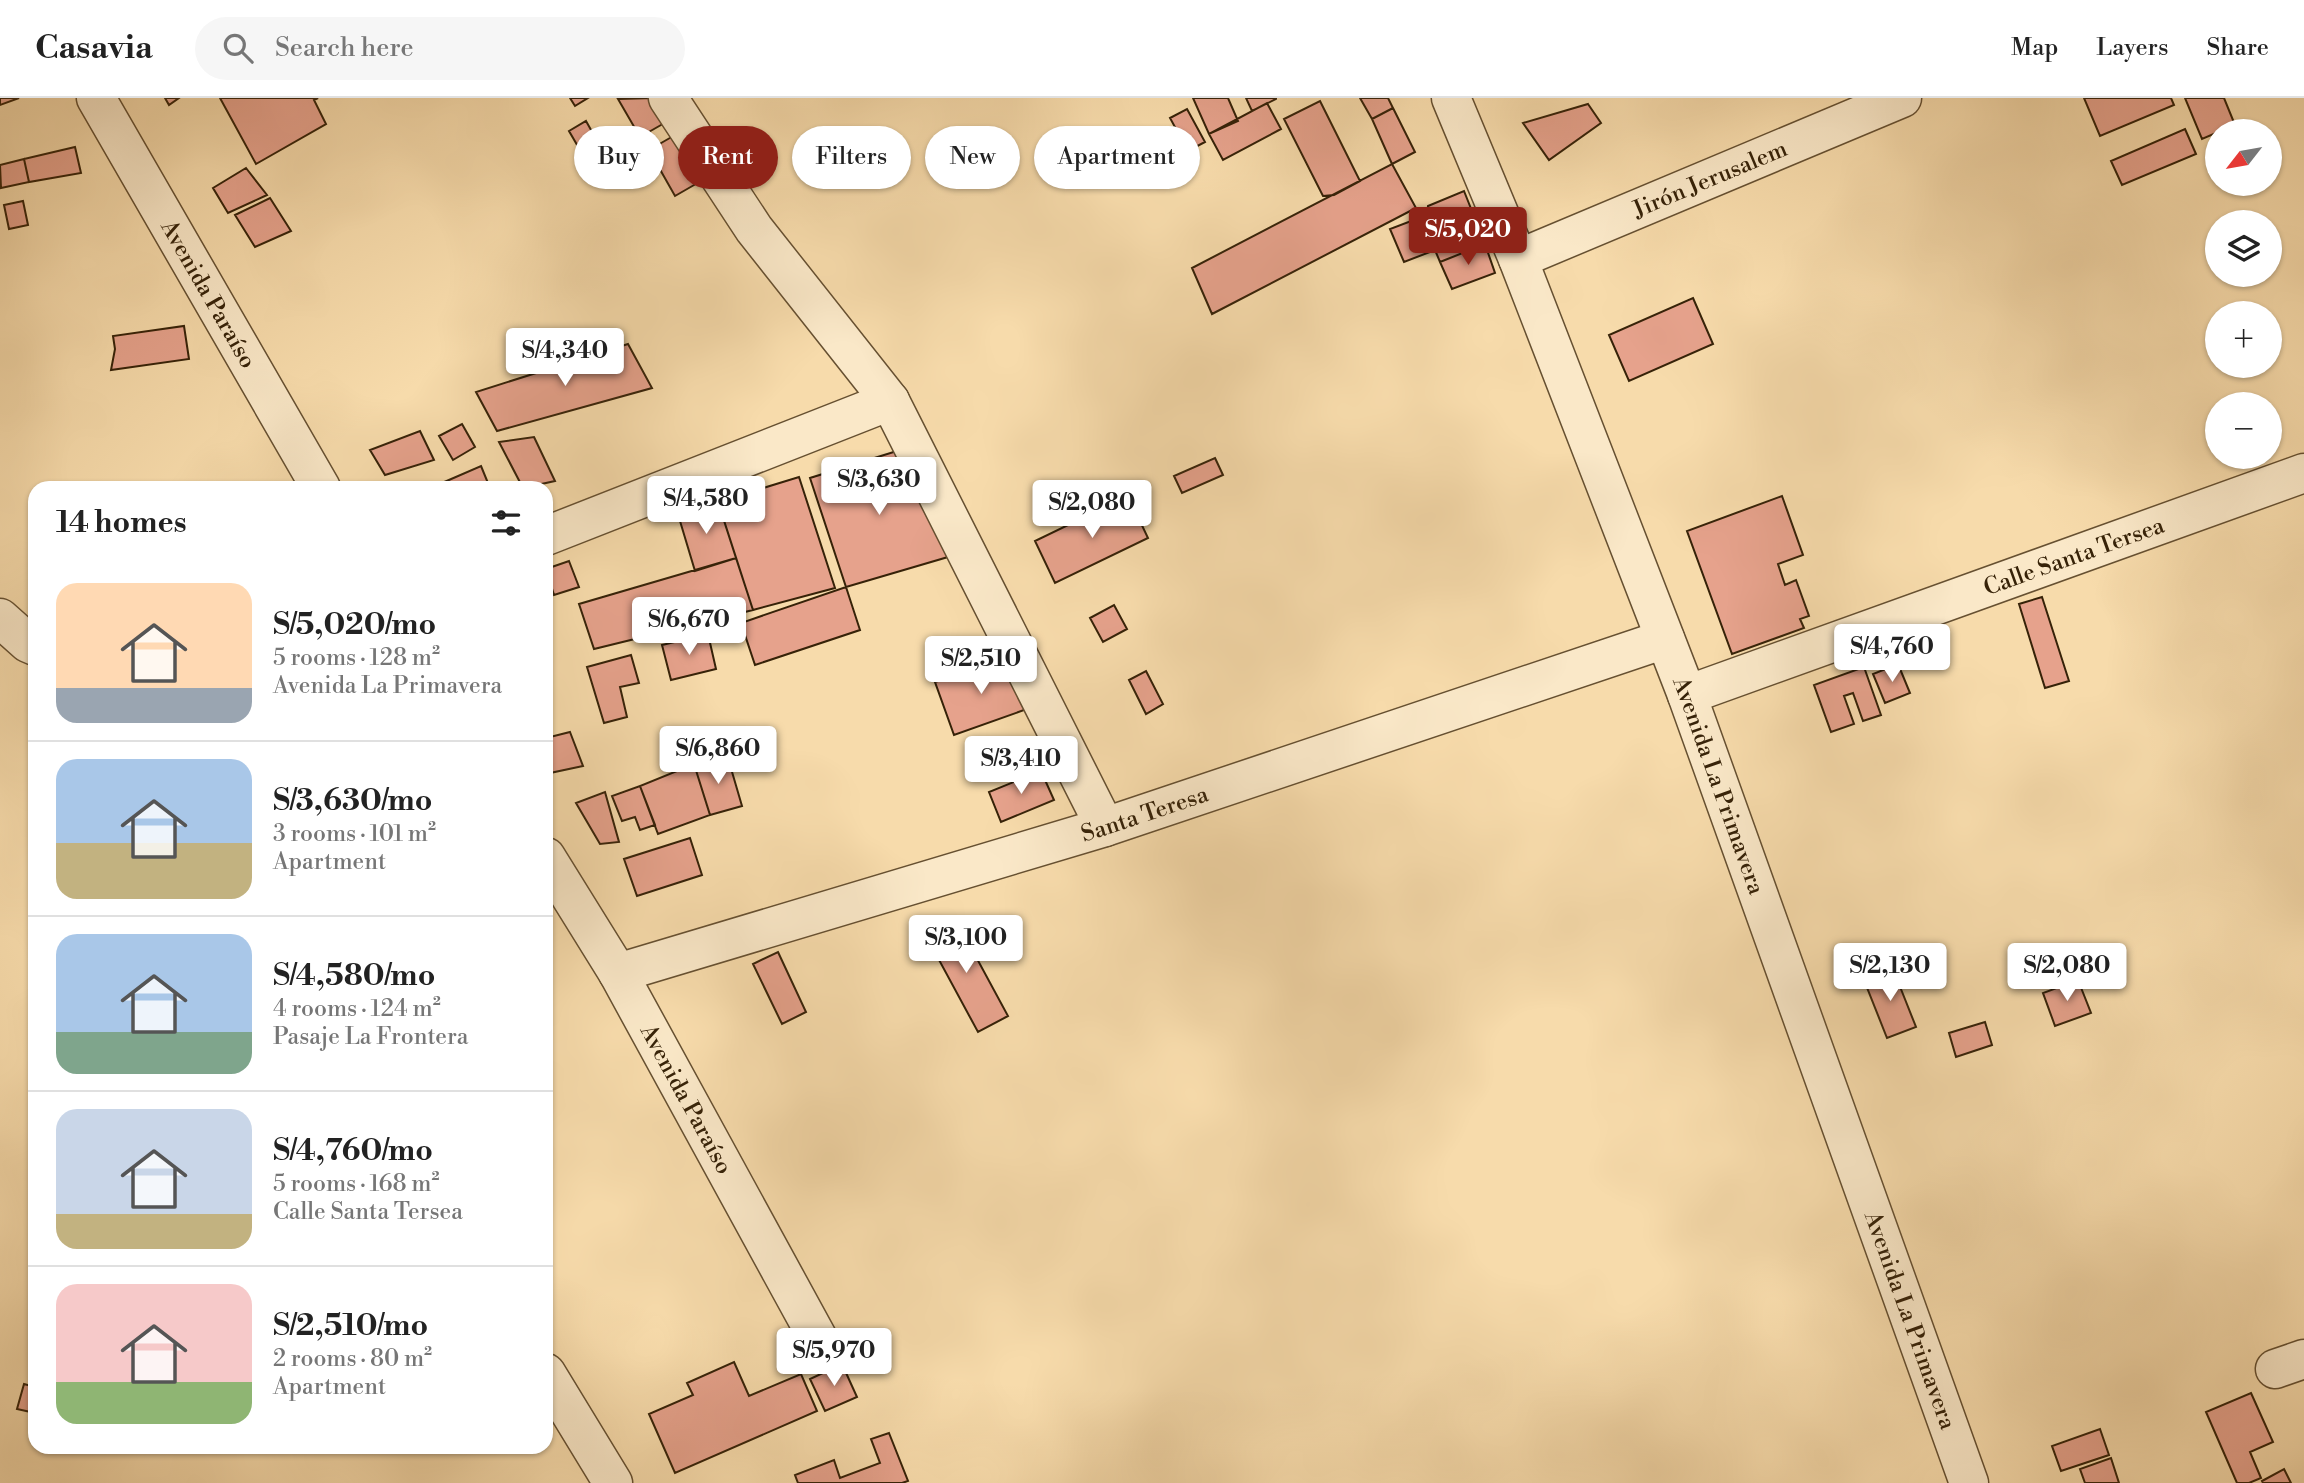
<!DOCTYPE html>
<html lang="en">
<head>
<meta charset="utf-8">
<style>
	:root { --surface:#fff; --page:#f6f6f6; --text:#222; --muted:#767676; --line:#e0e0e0; --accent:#8f2418 }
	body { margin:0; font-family:"Libre Bodoni",serif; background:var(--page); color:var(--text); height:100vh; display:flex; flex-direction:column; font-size:26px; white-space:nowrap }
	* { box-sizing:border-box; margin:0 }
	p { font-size:23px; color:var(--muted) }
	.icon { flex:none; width:38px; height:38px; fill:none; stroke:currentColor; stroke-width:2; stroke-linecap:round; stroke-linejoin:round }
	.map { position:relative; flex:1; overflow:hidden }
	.side { position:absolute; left:28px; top:383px; width:525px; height:973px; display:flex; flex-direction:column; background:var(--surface); border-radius:21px; box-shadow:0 2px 5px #0004 }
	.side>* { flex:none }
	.hud { position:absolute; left:574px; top:28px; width:665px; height:63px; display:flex; gap:14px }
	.needle { width:46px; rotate:239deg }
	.buttons { position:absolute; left:2205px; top:21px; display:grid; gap:14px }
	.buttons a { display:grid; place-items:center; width:77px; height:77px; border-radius:50%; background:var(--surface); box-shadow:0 2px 5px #0004; font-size:35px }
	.price { position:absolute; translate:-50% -60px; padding:0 16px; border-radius:7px; background:#fff; color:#222; font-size:23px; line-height:46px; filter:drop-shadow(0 2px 4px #0008) }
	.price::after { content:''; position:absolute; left:50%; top:42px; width:21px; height:16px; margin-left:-10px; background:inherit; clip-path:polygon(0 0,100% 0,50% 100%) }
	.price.on { background:var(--accent); color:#fff }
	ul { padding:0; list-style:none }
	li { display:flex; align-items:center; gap:21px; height:175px; padding:0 28px }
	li+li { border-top:2px solid var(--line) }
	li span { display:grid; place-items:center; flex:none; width:196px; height:140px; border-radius:21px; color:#555 }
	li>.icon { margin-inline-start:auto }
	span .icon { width:84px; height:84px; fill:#fffc; stroke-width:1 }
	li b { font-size:30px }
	h2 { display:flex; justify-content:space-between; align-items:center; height:84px; padding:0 28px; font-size:30px }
	.chip { padding:0 24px; border-radius:32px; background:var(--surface); box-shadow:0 2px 5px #0004; font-size:24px; line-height:63px }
	.chip.on { background:var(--accent); color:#fff }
	header { display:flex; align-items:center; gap:42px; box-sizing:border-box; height:98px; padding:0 35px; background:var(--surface); border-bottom:2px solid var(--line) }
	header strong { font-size:33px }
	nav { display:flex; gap:38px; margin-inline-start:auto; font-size:24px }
	.search { width:490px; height:63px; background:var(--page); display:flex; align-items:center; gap:18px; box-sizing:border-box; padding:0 24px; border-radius:38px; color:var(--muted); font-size:26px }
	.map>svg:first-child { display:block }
</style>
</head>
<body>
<header>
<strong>Casavia</strong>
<div class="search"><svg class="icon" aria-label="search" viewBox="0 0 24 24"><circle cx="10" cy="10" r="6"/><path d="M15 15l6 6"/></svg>Search here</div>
<nav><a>Map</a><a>Layers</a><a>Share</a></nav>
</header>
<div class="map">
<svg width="2304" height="1385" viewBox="0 0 2304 1385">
	<rect width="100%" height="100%" fill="#f7dbab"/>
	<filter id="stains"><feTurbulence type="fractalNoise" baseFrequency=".00286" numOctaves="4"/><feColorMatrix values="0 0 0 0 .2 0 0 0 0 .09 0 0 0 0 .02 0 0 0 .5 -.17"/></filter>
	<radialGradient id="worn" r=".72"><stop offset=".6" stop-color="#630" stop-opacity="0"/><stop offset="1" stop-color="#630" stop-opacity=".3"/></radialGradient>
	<path fill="#e6a28c" stroke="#362208" stroke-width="2" d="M 0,0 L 19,0 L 0,7 Z
		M 165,0 L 179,0 L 169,7 Z
		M 220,0 L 318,0 L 314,2 L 326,26 L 256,66 Z
		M 570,0 L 588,0 L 575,8 Z
		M 654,0 L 668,23 L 640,39 L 618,1 Z
		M 1193,0 L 1228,0 L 1238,23 L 1209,36 Z
		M 1246,0 L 1276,0 L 1276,1 L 1252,13 Z
		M 1360,0 L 1388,0 L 1393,10 L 1372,21 Z
		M 2084,0 L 2171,0 L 2174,7 L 2100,38 Z
		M 2185,0 L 2224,0 L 2235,27 L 2202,41 Z
		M 1320,3 L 1360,83 L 1334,97 L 1323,98 L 1284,21 Z
		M 1267,5 L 1281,31 L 1223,62 L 1209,36 Z
		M 1588,6 L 1601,25 L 1549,62 L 1523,25 Z
		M 1393,10 L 1415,54 L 1392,66 L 1372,21 Z
		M 1187,11 L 1205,44 L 1188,53 L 1170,20 Z
		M 586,23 L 604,55 L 587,64 L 569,33 Z
		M 2185,31 L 2196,56 L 2122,87 L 2111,63 Z
		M 675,37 L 701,83 L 675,98 L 649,52 Z
		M 75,49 L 81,75 L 29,84 L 24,61 Z
		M 24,61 L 29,84 L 1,90 L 0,67 Z
		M 1392,66 L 1416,110 L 1212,216 L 1192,170 Z
		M 246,70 L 267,97 L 228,115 L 213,90 Z
		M 1464,93 L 1485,146 L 1440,164 L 1435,152 L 1404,164 L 1390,131 L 1427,117 L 1428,108 Z
		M 270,100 L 291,133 L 255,149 L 235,117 Z
		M 23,103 L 28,127 L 9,131 L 4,107 Z
		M 1485,146 L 1495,175 L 1452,191 L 1440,164 Z
		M 1693,200 L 1713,246 L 1629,283 L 1609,237 Z
		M 184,228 L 189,261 L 111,272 L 115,251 L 113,238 Z
		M 628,246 L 652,290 L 497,333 L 476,294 Z
		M 462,326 L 475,349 L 453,362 L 439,338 Z
		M 420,333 L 434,362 L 385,377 L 370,352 Z
		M 534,339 L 555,383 L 523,390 L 499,344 Z
		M 913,348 L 948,459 L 846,489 L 810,380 Z
		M 1215,360 L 1223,377 L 1182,395 L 1174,378 Z
		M 481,368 L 490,390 L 446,390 L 442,385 Z
		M 799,379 L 835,490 L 753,512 L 718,404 Z
		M 1128,398 L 1148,440 L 1055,485 L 1035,443 Z
		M 1782,398 L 1803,457 L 1778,466 L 1785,487 L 1796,482 L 1809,518 L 1800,521 L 1804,530 L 1732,556 L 1687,433 Z
		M 718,404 L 736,460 L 695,473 L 677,413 Z
		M 736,460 L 753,512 L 594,551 L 579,506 Z
		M 569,463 L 579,489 L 554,497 L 546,471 Z
		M 846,489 L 860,532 L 755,567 L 741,525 Z
		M 2042,499 L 2069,583 L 2045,590 L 2019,506 Z
		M 1114,507 L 1127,531 L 1103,544 L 1090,520 Z
		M 708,536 L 716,571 L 671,582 L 662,547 Z
		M 631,557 L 639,585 L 620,589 L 627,619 L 604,625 L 587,569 Z
		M 1008,559 L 1027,611 L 954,637 L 935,584 Z
		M 1898,566 L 1910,595 L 1885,605 L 1873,576 Z
		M 1864,569 L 1881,617 L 1863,623 L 1853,595 L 1844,598 L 1854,626 L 1831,634 L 1814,587 Z
		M 1146,573 L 1163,606 L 1146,616 L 1129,582 Z
		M 570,634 L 583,668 L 550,675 L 546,661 L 546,640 Z
		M 717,659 L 720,670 L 730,667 L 742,708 L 710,717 L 694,666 Z
		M 694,666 L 710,717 L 658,736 L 640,688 Z
		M 1041,673 L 1054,702 L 1001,724 L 989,694 Z
		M 640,688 L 655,727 L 640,732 L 635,719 L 622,723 L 612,698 Z
		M 605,694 L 619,744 L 600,746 L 576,705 Z
		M 690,740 L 702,777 L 637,798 L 624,761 Z
		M 955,820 L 1008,918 L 978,934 L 925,836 Z
		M 778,854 L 806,914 L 782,926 L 753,866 Z
		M 1893,871 L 1916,929 L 1887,940 L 1864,882 Z
		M 2078,882 L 2091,915 L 2055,928 L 2043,895 Z
		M 1985,924 L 1992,947 L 1956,959 L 1949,935 Z
		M 734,1264 L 749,1298 L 801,1276 L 817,1313 L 675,1375 L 649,1316 L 693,1297 L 687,1285 Z
		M 842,1266 L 857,1299 L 825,1313 L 810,1281 Z
		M 24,1286 L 35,1289 L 35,1315 L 17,1311 Z
		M 2251,1295 L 2273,1344 L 2250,1354 L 2261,1380 L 2249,1385 L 2237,1385 L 2206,1314 Z
		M 2100,1331 L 2109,1357 L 2061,1373 L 2052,1348 Z
		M 889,1335 L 908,1383 L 902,1385 L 798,1385 L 795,1377 L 834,1362 L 840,1380 L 880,1365 L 871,1341 Z
		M 2111,1360 L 2119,1385 L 2085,1385 L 2080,1371 Z
		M 2284,1371 L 2291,1385 L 2263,1385 L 2262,1383 Z"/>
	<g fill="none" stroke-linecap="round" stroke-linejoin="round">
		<defs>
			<g id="minor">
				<path id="s1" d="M 96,0 L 321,390"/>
				<path d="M 668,0 L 754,131 L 890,303 L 1105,729"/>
				<path id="s2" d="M 1451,0 L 1518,161 L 1687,597 L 1969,1385"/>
				<path id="s3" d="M 1518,161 L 1902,0"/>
				<path d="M 546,438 L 890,303"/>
				<path d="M 0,520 L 28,545 L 35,548"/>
				<path id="s4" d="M 1687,597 L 2304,375"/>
				<path id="s5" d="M 546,759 L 618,875 L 822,1248"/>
				<path id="s6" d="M 618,875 L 1105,729 L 1665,541"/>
				<path d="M 2275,1271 L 2304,1261"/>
				<path d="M 546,1275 L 613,1385"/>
			</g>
		</defs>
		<use href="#minor" stroke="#665031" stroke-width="41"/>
		<use href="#minor" stroke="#fae8c8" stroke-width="38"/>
	</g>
	<g text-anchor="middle" stroke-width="6" stroke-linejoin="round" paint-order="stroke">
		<g font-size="23" fill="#362208" stroke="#fae8c8">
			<text dy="8" stroke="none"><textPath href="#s3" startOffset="208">Jirón Jerusalem</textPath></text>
			<text dy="8" stroke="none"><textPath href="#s1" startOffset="226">Avenida Paraíso</textPath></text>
			<text dy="8" stroke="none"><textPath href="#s4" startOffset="411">Calle Santa Tersea</textPath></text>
			<text dy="8" stroke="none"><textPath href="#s2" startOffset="738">Avenida La Primavera</textPath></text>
			<text dy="8" stroke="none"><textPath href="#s6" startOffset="550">Santa Teresa</textPath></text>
			<text dy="8" stroke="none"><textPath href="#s5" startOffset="280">Avenida Paraíso</textPath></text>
			<text dy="8" stroke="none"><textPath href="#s2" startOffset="1306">Avenida La Primavera</textPath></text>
		</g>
	</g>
	<rect width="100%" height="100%" filter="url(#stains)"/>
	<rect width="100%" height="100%" fill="url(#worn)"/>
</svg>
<div class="buttons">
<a><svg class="needle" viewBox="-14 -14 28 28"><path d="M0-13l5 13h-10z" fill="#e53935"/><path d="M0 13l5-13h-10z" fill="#767676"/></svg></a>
<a><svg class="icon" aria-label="layers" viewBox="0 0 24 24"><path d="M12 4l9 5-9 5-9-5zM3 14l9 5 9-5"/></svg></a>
<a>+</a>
<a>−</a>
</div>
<b class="price on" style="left:1468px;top:169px">S/5,020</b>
<b class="price" style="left:565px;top:290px">S/4,340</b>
<b class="price" style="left:879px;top:419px">S/3,630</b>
<b class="price" style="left:706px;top:438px">S/4,580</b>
<b class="price" style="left:1092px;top:442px">S/2,080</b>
<b class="price" style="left:689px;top:559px">S/6,670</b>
<b class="price" style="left:1892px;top:586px">S/4,760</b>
<b class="price" style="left:981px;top:598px">S/2,510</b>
<b class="price" style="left:718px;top:688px">S/6,860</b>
<b class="price" style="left:1021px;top:698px">S/3,410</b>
<b class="price" style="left:966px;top:877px">S/3,100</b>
<b class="price" style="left:1890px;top:905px">S/2,130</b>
<b class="price" style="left:2067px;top:905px">S/2,080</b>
<b class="price" style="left:834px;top:1290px">S/5,970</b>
<div class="hud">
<a class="chip">Buy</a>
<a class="chip on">Rent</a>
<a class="chip">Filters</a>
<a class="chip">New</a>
<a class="chip">Apartment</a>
</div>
<section class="side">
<h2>14 homes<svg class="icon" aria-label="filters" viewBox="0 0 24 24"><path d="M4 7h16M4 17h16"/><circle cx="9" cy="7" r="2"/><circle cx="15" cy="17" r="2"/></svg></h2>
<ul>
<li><span style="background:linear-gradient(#ffd9b3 75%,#9aa5b1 0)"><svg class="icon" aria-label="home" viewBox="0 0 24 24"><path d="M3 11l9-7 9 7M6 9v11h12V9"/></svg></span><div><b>S/5,020/mo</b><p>5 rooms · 128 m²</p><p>Avenida La Primavera</p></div></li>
<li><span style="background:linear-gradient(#a9c7e8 60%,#c2b280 0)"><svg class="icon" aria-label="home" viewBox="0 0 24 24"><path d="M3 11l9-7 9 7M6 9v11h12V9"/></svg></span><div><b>S/3,630/mo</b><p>3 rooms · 101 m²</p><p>Apartment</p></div></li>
<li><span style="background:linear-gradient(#a9c7e8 70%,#7fa58c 0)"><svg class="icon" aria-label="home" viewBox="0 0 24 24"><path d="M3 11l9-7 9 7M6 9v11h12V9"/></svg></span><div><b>S/4,580/mo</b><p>4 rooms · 124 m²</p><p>Pasaje La Frontera</p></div></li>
<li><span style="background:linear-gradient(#c9d6e8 75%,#c2b280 0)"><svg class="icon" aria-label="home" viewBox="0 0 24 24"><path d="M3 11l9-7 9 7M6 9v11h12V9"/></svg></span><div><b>S/4,760/mo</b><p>5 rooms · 168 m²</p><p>Calle Santa Tersea</p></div></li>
<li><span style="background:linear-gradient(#f6c9c9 70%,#8fb573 0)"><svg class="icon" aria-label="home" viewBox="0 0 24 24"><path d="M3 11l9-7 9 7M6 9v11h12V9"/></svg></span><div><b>S/2,510/mo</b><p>2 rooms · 80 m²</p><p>Apartment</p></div></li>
</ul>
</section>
</div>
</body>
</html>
